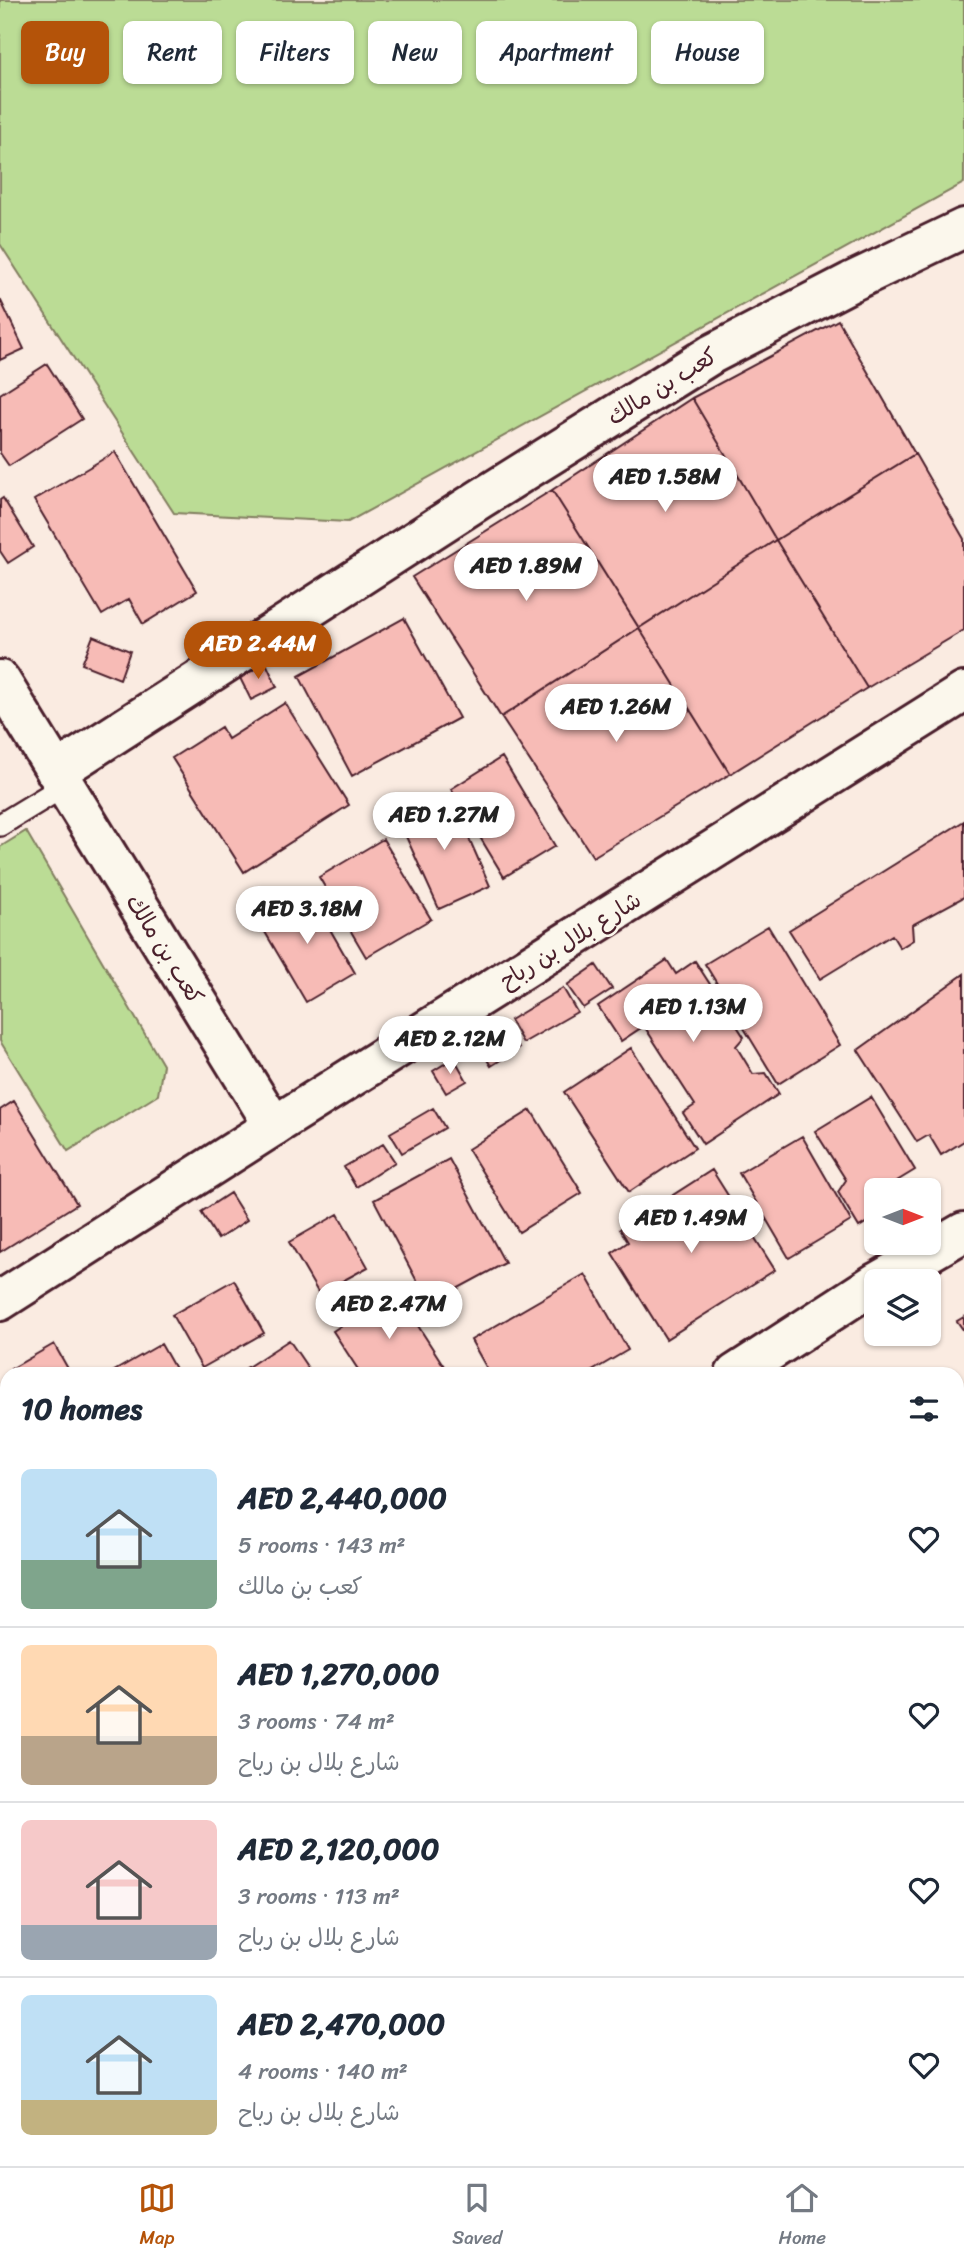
<!DOCTYPE html>
<html lang="en">
<head>
<meta charset="utf-8">
<style>
	:root { --surface:#fff; --page:#f2f2f3; --text:#1f2937; --muted:#747a83; --line:#e0e1e3; --accent:#b45309 }
	body { margin:0; font-family:Sriracha,"Playpen Sans Arabic",sans-serif; background:var(--page); color:var(--text); height:100vh; display:flex; flex-direction:column; font-size:26px; white-space:nowrap }
	* { box-sizing:border-box; margin:0 }
	p { font-size:23px; color:var(--muted) }
	.icon { flex:none; width:38px; height:38px; fill:none; stroke:currentColor; stroke-width:2; stroke-linecap:round; stroke-linejoin:round }
	.map { position:relative; flex:1; overflow:hidden }
	.panel { position:absolute; left:0px; top:1367px; width:964px; height:800px; display:flex; flex-direction:column; background:var(--surface); border-radius:21px 21px 0 0; box-shadow:0 2px 5px #0004 }
	.panel>* { flex:none }
	.hud { position:absolute; left:21px; top:21px; width:922px; height:63px; display:flex; gap:14px }
	.needle { width:46px; rotate:90deg }
	.fabs { position:absolute; left:864px; top:1178px; display:grid; gap:14px }
	.fabs a { display:grid; place-items:center; width:77px; height:77px; border-radius:10px; background:var(--surface); box-shadow:0 2px 5px #0004; font-size:35px }
	.price { position:absolute; translate:-50% -60px; padding:0 16px; border-radius:24px; background:#fff; color:#222; font-size:23px; line-height:46px; filter:drop-shadow(0 2px 4px #0008) }
	.price::after { content:''; position:absolute; left:50%; top:42px; width:21px; height:16px; margin-left:-10px; background:inherit; clip-path:polygon(0 0,100% 0,50% 100%) }
	.price.on { background:var(--accent); color:#fff }
	ul { padding:0; list-style:none }
	li { display:flex; align-items:center; gap:21px; height:175px; padding:0 21px }
	li+li { border-top:2px solid var(--line) }
	li span { display:grid; place-items:center; flex:none; width:196px; height:140px; border-radius:10px; color:#555 }
	li>.icon { margin-inline-start:auto }
	span .icon { width:84px; height:84px; fill:#fffc; stroke-width:1 }
	li b { font-size:30px }
	h2 { display:flex; justify-content:space-between; align-items:center; height:84px; padding:0 21px; font-size:30px }
	.pill { padding:0 24px; border-radius:10px; background:var(--surface); box-shadow:0 2px 5px #0004; font-size:24px; line-height:63px }
	.pill.on { background:var(--accent); color:#fff }
	.dock { display:flex; justify-content:space-around; align-items:center; height:98px; border-top:2px solid var(--line); background:var(--surface); font-size:19px; color:var(--muted) }
	.dock a { display:grid; justify-items:center; gap:4px }
	.dock .on { color:var(--accent) }
	.map>svg:first-child { display:block }
</style>
</head>
<body>
<div class="map">
<svg width="964" height="2166" viewBox="0 0 964 2166">
	<rect width="100%" height="100%" fill="#faebe1"/>
	<filter id="ink" filterUnits="userSpaceOnUse"><feTurbulence type="fractalNoise" baseFrequency=".0143" numOctaves="2"/><feDisplacementMap in="SourceGraphic" scale="14" xChannelSelector="R" yChannelSelector="G"/><feConvolveMatrix kernelMatrix="1 2 1 2 8 2 1 2 1" color-interpolation-filters="sRGB"/></filter>
	<g filter="url(#ink)">
		<path fill="#bbdc95" stroke="#827e60" stroke-width="2" d="M 0,0 L 964,0 L 964,183 L 348,522 L 174,513 L 0,244 Z
			M 26,831 L 163,1065 L 158,1095 L 68,1151 L 0,1041 L 0,847 Z"/>
		<path fill="#f7bbb6" stroke="#4a1f2b" stroke-width="2" d="M 0,299 L 24,349 L 0,360 Z
			M 838,320 L 915,454 L 776,540 L 692,398 Z
			M 47,364 L 82,419 L 9,466 L 0,453 L 0,394 Z
			M 692,398 L 776,540 L 639,628 L 552,490 Z
			M 115,452 L 197,591 L 143,624 L 129,599 L 102,615 L 34,500 Z
			M 915,454 L 964,539 L 964,630 L 867,688 L 776,540 Z
			M 552,490 L 639,628 L 501,717 L 412,577 Z
			M 3,498 L 33,547 L 8,563 L 0,551 L 0,500 Z
			M 776,540 L 867,688 L 730,774 L 639,628 Z
			M 404,618 L 459,718 L 352,776 L 299,676 Z
			M 639,628 L 730,774 L 593,857 L 501,717 Z
			M 93,636 L 130,651 L 120,679 L 82,664 Z
			M 266,663 L 277,687 L 251,700 L 239,676 Z
			M 285,703 L 349,805 L 244,872 L 172,758 L 221,727 L 228,739 Z
			M 502,757 L 555,846 L 504,877 L 451,789 Z
			M 450,795 L 490,886 L 439,909 L 398,819 Z
			M 964,821 L 964,897 L 912,925 L 913,940 L 900,948 L 892,935 L 820,979 L 789,930 Z
			M 383,839 L 431,919 L 366,957 L 319,877 Z
			M 308,891 L 355,973 L 306,1002 L 258,920 Z
			M 768,926 L 840,1045 L 778,1084 L 705,964 Z
			M 667,960 L 676,974 L 695,961 L 744,1037 L 736,1046 L 753,1074 L 766,1073 L 779,1094 L 703,1144 L 683,1113 L 695,1105 L 644,1026 L 621,1041 L 598,1006 Z
			M 596,965 L 612,989 L 583,1008 L 567,985 Z
			M 964,974 L 964,1141 L 941,1155 L 929,1135 L 917,1142 L 858,1050 Z
			M 563,988 L 577,1012 L 523,1043 L 510,1020 Z
			M 506,1026 L 519,1048 L 491,1066 L 477,1043 Z
			M 631,1048 L 695,1148 L 629,1192 L 564,1092 Z
			M 454,1058 L 467,1081 L 446,1093 L 433,1071 Z
			M 871,1097 L 915,1170 L 882,1190 L 877,1190 L 877,1193 L 869,1198 L 877,1211 L 877,1216 L 859,1227 L 838,1192 L 846,1180 L 815,1131 Z
			M 14,1101 L 77,1204 L 0,1252 L 0,1110 Z
			M 433,1108 L 445,1128 L 402,1153 L 390,1133 Z
			M 531,1110 L 582,1193 L 519,1232 L 468,1149 Z
			M 802,1136 L 851,1221 L 789,1258 L 739,1173 Z
			M 383,1144 L 395,1162 L 356,1187 L 344,1167 Z
			M 449,1159 L 505,1263 L 429,1304 L 374,1200 Z
			M 712,1170 L 775,1270 L 666,1339 L 612,1253 L 628,1242 L 620,1229 Z
			M 230,1193 L 247,1220 L 218,1239 L 201,1212 Z
			M 338,1214 L 368,1267 L 319,1294 L 289,1242 Z
			M 585,1274 L 628,1350 L 587,1374 L 490,1374 L 471,1340 Z
			M 234,1280 L 264,1333 L 202,1368 L 172,1315 Z
			M 395,1290 L 449,1374 L 361,1374 L 333,1331 Z
			M 964,1317 L 964,1331 L 957,1321 Z
			M 289,1340 L 308,1368 L 300,1374 L 237,1374 Z
			M 54,1344 L 71,1374 L 13,1374 L 11,1369 Z
			M 161,1344 L 178,1374 L 109,1374 Z
			M 7,1400 L 7,1473 L 0,1477 L 0,1404 Z
			M 964,1402 L 964,1436 L 957,1426 L 957,1407 Z
			M 957,1757 L 964,1767 L 964,1916 L 957,1920 Z
			M 7,1988 L 7,2081 L 0,2071 L 0,1994 Z
			M 0,2110 L 7,2120 L 0,2125 Z
			M 58,2160 L 149,2160 L 142,2166 L 50,2166 Z
			M 182,2160 L 283,2160 L 275,2166 L 187,2166 Z
			M 389,2160 L 426,2160 L 431,2166 L 395,2166 Z
			M 452,2160 L 566,2160 L 557,2166 L 457,2166 Z
			M 649,2160 L 679,2160 L 680,2161 L 671,2166 L 653,2166 Z"/>
		<g fill="none" stroke-linecap="round" stroke-linejoin="round">
			<defs>
				<path id="lane" d="M 0,825 L 64,786"/>
				<path id="street" d="M 0,680 L 274,1126
					M 56,772 L 480,499 L 712,354 L 851,282 L 964,228
					M 879,1281 L 964,1232
					M 735,1374 L 877,1282
					M 0,1764 L 7,1774
					M 0,1821 L 7,1817
					M 957,2040 L 964,2037
					M 766,2166 L 775,2160"/>
				<path id="secondary" d="M 0,1301 L 274,1126 L 964,692"/>
			</defs>
			<use href="#lane" stroke="#4a1f2b" stroke-width="26"/>
			<use href="#street" stroke="#4a1f2b" stroke-width="44"/>
			<use href="#secondary" stroke="#4a1f2b" stroke-width="44"/>
			<use href="#lane" stroke="#fbf7ec" stroke-width="21"/>
			<use href="#street" stroke="#fbf7ec" stroke-width="38"/>
			<use href="#secondary" stroke="#fbf7ec" stroke-width="38"/>
		</g>
	</g>
	<g text-anchor="middle" stroke-width="5" stroke-linejoin="round" paint-order="stroke">
		<g font-size="23" fill="#4a1f2b" stroke="#fbf7ec">
			<text transform="translate(662 386) rotate(-32)" y="8">كعب بن مالك</text>
			<text transform="translate(570 940) rotate(-32)" y="8">شارع بلال بن رباح</text>
			<text transform="translate(165 949) rotate(58)" y="8">كعب بن مالك</text>
		</g>
	</g>
</svg>
<div class="fabs">
<a><svg class="needle" viewBox="-14 -14 28 28"><path d="M0-13l5 13h-10z" fill="#e53935"/><path d="M0 13l5-13h-10z" fill="#747a83"/></svg></a>
<a><svg class="icon" aria-label="layers" viewBox="0 0 24 24"><path d="M12 4l9 5-9 5-9-5zM3 14l9 5 9-5"/></svg></a>
</div>
<b class="price" style="left:665px;top:514px">AED 1.58M</b>
<b class="price" style="left:526px;top:603px">AED 1.89M</b>
<b class="price on" style="left:258px;top:681px">AED 2.44M</b>
<b class="price" style="left:616px;top:744px">AED 1.26M</b>
<b class="price" style="left:444px;top:852px">AED 1.27M</b>
<b class="price" style="left:307px;top:946px">AED 3.18M</b>
<b class="price" style="left:693px;top:1044px">AED 1.13M</b>
<b class="price" style="left:450px;top:1076px">AED 2.12M</b>
<b class="price" style="left:691px;top:1255px">AED 1.49M</b>
<b class="price" style="left:389px;top:1341px">AED 2.47M</b>
<div class="hud">
<a class="pill on">Buy</a>
<a class="pill">Rent</a>
<a class="pill">Filters</a>
<a class="pill">New</a>
<a class="pill">Apartment</a>
<a class="pill">House</a>
</div>
<section class="panel">
<h2>10 homes<svg class="icon" aria-label="filters" viewBox="0 0 24 24"><path d="M4 7h16M4 17h16"/><circle cx="9" cy="7" r="2"/><circle cx="15" cy="17" r="2"/></svg></h2>
<ul>
<li><span style="background:linear-gradient(#bfe0f5 65%,#7fa58c 0)"><svg class="icon" aria-label="home" viewBox="0 0 24 24"><path d="M3 11l9-7 9 7M6 9v11h12V9"/></svg></span><div><b>AED 2,440,000</b><p>5 rooms · 143 m²</p><p>كعب بن مالك</p></div><svg class="icon" aria-label="heart" viewBox="0 0 24 24"><path d="M12 20l-8-8c-3-5 5-10 8-4 3-6 11-1 8 4z"/></svg></li>
<li><span style="background:linear-gradient(#ffd9b3 65%,#b9a48a 0)"><svg class="icon" aria-label="home" viewBox="0 0 24 24"><path d="M3 11l9-7 9 7M6 9v11h12V9"/></svg></span><div><b>AED 1,270,000</b><p>3 rooms · 74 m²</p><p>شارع بلال بن رباح</p></div><svg class="icon" aria-label="heart" viewBox="0 0 24 24"><path d="M12 20l-8-8c-3-5 5-10 8-4 3-6 11-1 8 4z"/></svg></li>
<li><span style="background:linear-gradient(#f6c9c9 75%,#9aa5b1 0)"><svg class="icon" aria-label="home" viewBox="0 0 24 24"><path d="M3 11l9-7 9 7M6 9v11h12V9"/></svg></span><div><b>AED 2,120,000</b><p>3 rooms · 113 m²</p><p>شارع بلال بن رباح</p></div><svg class="icon" aria-label="heart" viewBox="0 0 24 24"><path d="M12 20l-8-8c-3-5 5-10 8-4 3-6 11-1 8 4z"/></svg></li>
<li><span style="background:linear-gradient(#bfe0f5 75%,#c2b280 0)"><svg class="icon" aria-label="home" viewBox="0 0 24 24"><path d="M3 11l9-7 9 7M6 9v11h12V9"/></svg></span><div><b>AED 2,470,000</b><p>4 rooms · 140 m²</p><p>شارع بلال بن رباح</p></div><svg class="icon" aria-label="heart" viewBox="0 0 24 24"><path d="M12 20l-8-8c-3-5 5-10 8-4 3-6 11-1 8 4z"/></svg></li>
</ul>
</section>
</div>
<nav class="dock">
<a class="on"><svg class="icon" aria-label="map" viewBox="0 0 24 24"><path d="M3 6l6-2 6 2 6-2v14l-6 2-6-2-6 2zM9 4v14M15 6v14"/></svg>Map</a>
<a><svg class="icon" aria-label="saved" viewBox="0 0 24 24"><path d="M7 4h10v16l-5-4-5 4z"/></svg>Saved</a>
<a><svg class="icon" aria-label="home" viewBox="0 0 24 24"><path d="M3 11l9-7 9 7M6 9v11h12V9"/></svg>Home</a>
</nav>
</body>
</html>
